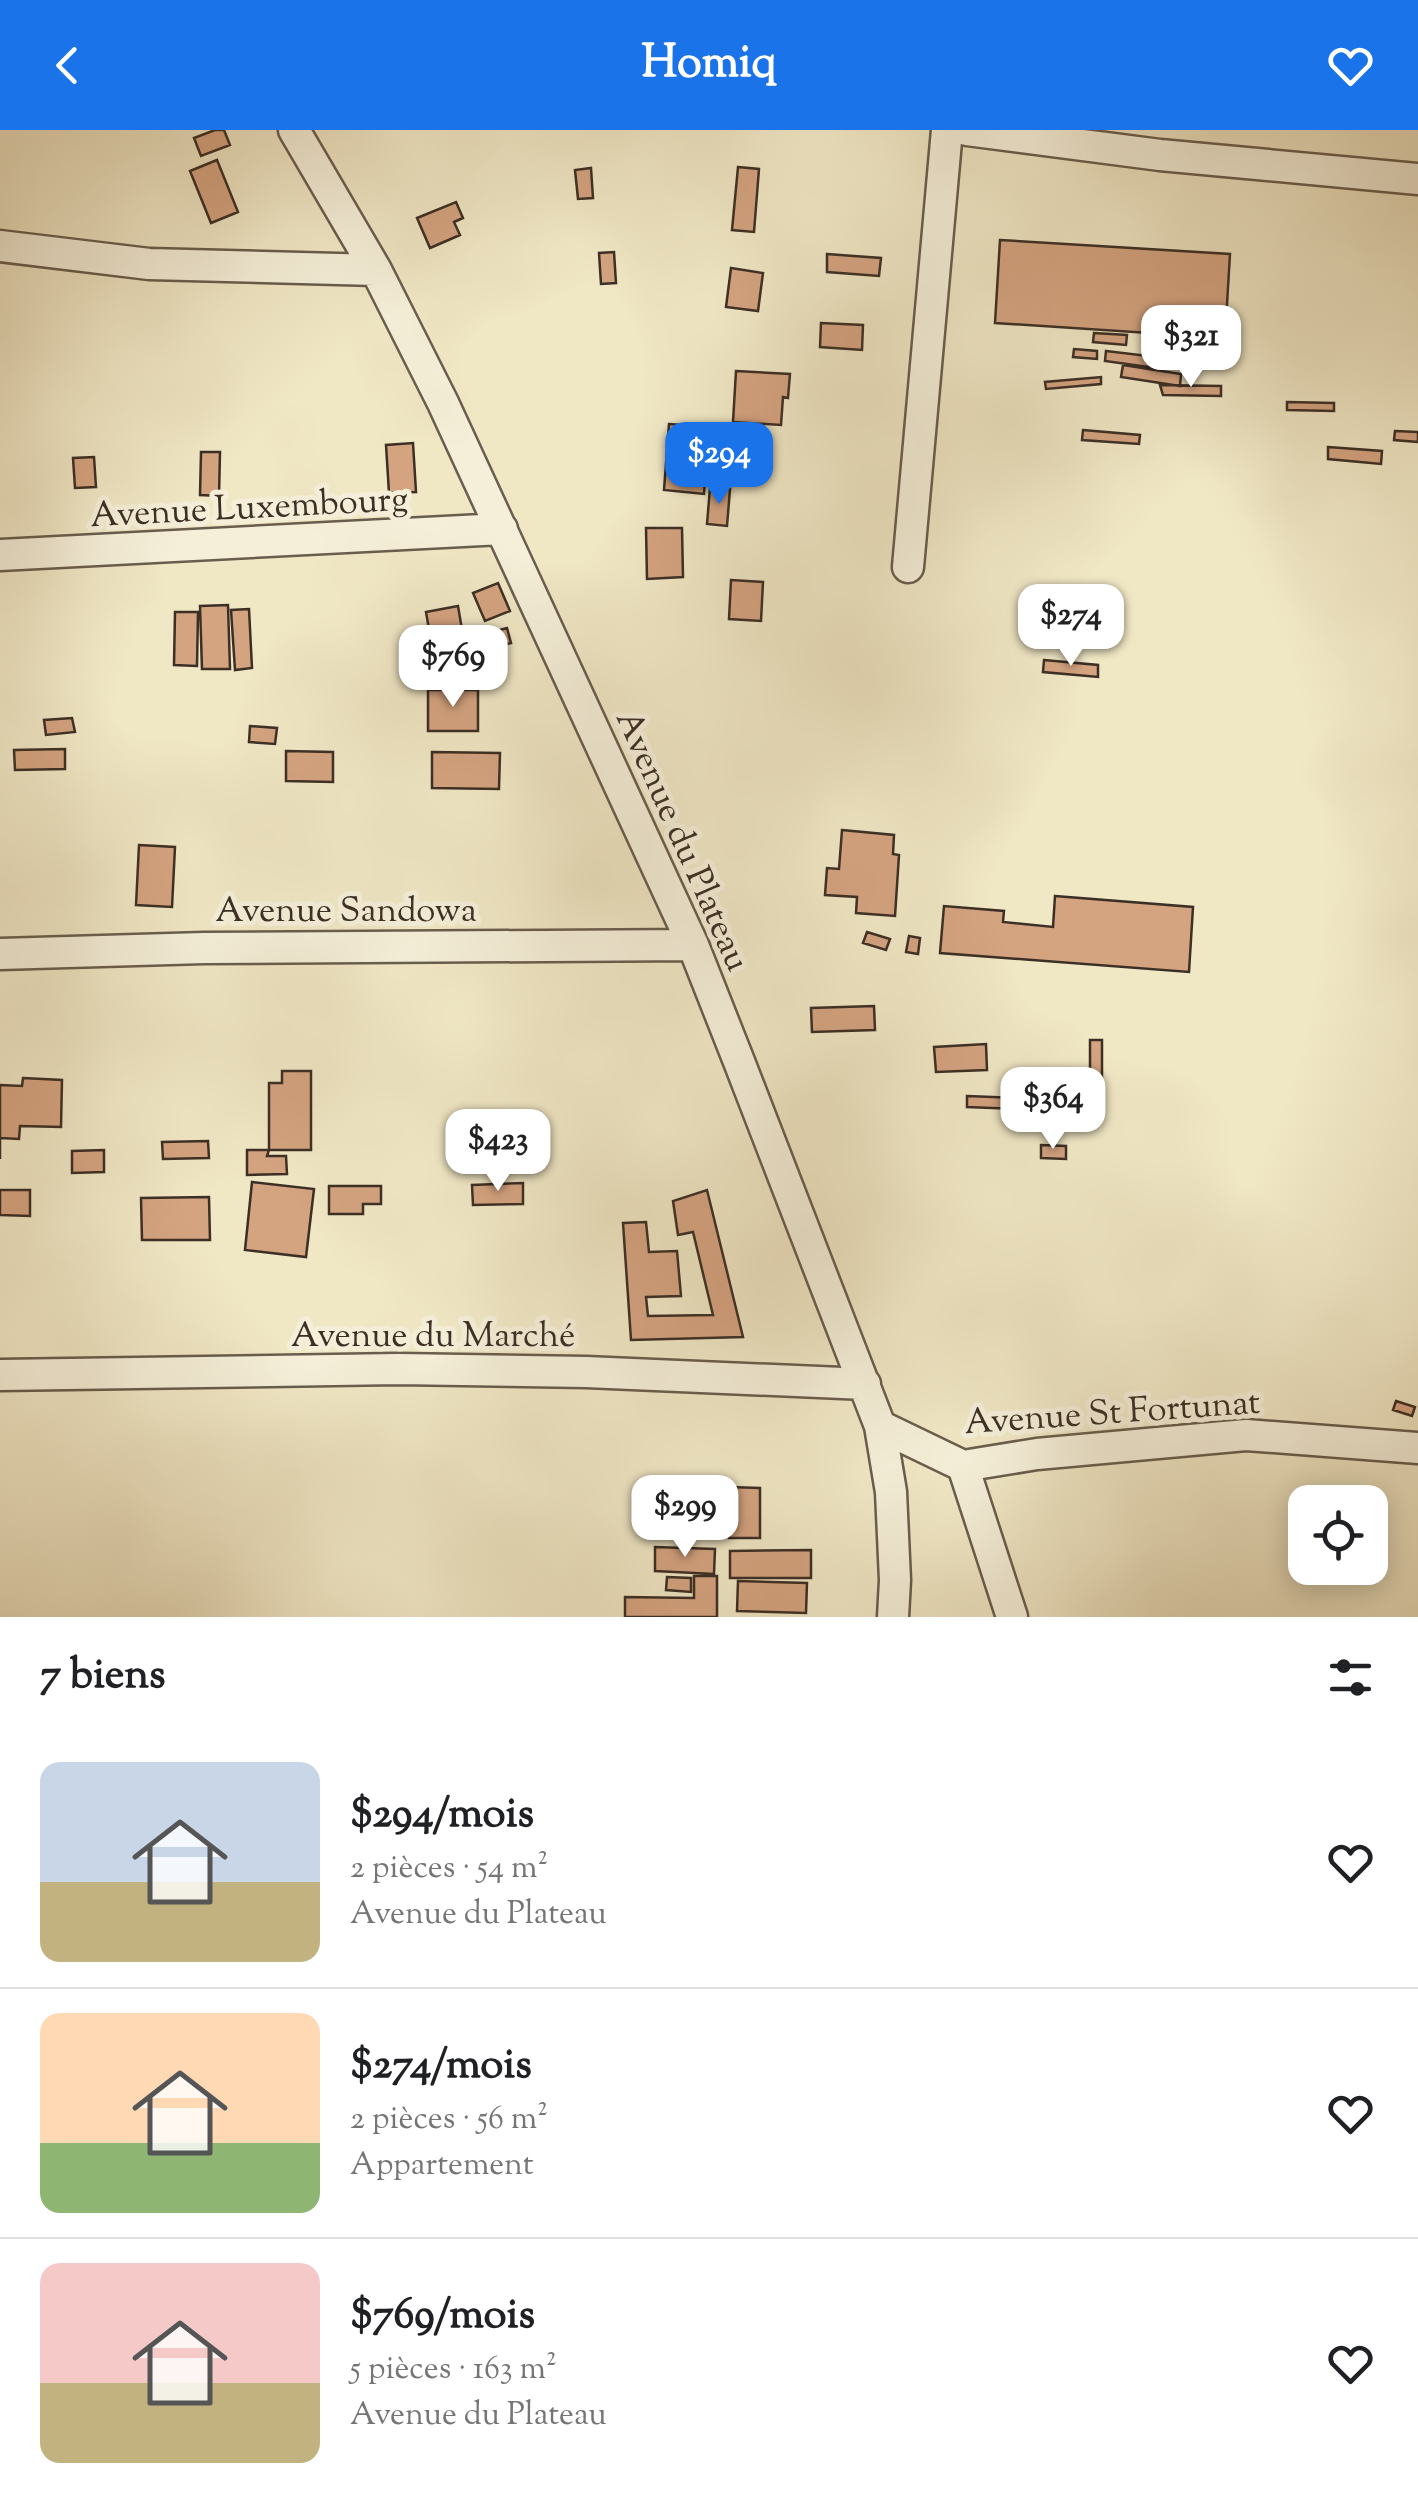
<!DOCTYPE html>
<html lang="fr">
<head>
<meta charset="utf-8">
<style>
	:root { --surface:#fff; --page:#f6f6f6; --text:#202124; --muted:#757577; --line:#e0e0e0; --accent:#1a73e8 }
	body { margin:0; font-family:"Sorts Mill Goudy",serif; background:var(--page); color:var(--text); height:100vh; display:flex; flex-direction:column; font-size:38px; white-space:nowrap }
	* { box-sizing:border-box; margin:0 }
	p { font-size:32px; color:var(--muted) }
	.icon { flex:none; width:55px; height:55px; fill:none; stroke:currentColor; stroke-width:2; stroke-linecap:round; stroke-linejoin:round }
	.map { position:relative; height:1487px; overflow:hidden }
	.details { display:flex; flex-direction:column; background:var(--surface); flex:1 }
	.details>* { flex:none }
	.buttons { position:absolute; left:1288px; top:1355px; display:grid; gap:20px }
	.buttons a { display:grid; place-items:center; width:100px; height:100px; border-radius:20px; background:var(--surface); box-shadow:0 5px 25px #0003; font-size:50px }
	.price { position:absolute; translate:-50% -85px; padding:0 22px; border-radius:20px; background:#fff; color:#222; font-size:32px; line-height:65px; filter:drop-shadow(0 2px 5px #0008) }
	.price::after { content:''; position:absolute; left:50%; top:60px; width:30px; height:22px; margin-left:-15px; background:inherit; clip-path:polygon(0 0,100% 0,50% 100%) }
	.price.active { background:var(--accent); color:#fff }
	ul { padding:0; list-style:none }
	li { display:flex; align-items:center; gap:30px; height:250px; padding:0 40px }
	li+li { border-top:2px solid var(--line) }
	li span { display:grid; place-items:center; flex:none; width:280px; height:200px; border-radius:20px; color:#555 }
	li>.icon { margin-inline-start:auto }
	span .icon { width:120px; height:120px; fill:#fffc; stroke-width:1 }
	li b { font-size:42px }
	h2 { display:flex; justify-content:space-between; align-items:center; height:120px; padding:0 40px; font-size:42px }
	header { display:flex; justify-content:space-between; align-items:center; height:130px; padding:0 40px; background:var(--accent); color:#fff; font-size:45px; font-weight:800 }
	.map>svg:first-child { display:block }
</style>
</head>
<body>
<header><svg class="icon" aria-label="back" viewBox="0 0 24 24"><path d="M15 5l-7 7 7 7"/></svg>Homiq<svg class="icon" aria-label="heart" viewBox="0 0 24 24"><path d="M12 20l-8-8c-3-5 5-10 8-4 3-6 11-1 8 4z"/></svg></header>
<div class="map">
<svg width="1418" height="1487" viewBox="0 0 1418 1487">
	<rect width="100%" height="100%" fill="#f0e7c5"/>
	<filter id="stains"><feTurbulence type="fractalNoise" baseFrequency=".002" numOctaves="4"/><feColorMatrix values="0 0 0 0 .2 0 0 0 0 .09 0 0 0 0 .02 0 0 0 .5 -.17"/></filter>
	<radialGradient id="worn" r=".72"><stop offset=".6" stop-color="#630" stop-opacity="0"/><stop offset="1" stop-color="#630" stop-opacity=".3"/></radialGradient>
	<path fill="#d4a380" stroke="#3c2f25" stroke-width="2.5" d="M 215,0 L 224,0 L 230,15 L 201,26 L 194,8 Z
		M 217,30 L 238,82 L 211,93 L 190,41 Z
		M 738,37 L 759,39 L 754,102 L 732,100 Z
		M 591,38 L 593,68 L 578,69 L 575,40 Z
		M 456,72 L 463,88 L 454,92 L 460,105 L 430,118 L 417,88 Z
		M 1000,110 L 1230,124 L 1225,208 L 995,193 Z
		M 614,122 L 616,153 L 601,154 L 599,123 Z
		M 827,124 L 881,128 L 879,146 L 827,142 Z
		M 731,138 L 763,143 L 758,181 L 726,177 Z
		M 821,193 L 863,195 L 862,220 L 820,217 Z
		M 1094,203 L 1127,205 L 1126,215 L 1093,212 Z
		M 1074,219 L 1097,221 L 1097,229 L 1073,227 Z
		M 1106,221 L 1157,227 L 1156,238 L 1105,231 Z
		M 1123,235 L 1181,244 L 1180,256 L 1121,247 Z
		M 736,241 L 790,244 L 788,268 L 783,267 L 781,295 L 733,292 Z
		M 1101,247 L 1101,254 L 1046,259 L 1045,252 Z
		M 1160,255 L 1221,256 L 1221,266 L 1163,265 Z
		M 1287,272 L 1334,273 L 1334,281 L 1287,280 Z
		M 669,294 L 709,297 L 704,364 L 664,360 Z
		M 1083,300 L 1140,305 L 1139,314 L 1082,310 Z
		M 1395,301 L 1418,302 L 1418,312 L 1394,310 Z
		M 413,313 L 416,362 L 389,363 L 386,315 Z
		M 1328,317 L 1382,321 L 1381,334 L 1328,329 Z
		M 201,322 L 220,322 L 219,366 L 200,365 Z
		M 94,327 L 96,357 L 75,358 L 73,328 Z
		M 710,358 L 730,359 L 727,396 L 707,394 Z
		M 646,398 L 682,398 L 683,447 L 647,449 Z
		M 731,450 L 763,452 L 761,491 L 729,489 Z
		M 498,453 L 510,481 L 485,491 L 473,463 Z
		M 228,475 L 230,539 L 202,539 L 200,476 Z
		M 458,476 L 466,523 L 434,529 L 426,482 Z
		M 249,479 L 252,538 L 235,540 L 231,480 Z
		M 175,482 L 198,482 L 197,536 L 174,535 Z
		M 507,498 L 511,513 L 472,523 L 469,508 Z
		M 1044,530 L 1098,535 L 1098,547 L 1043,542 Z
		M 447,534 L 448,549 L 413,552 L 412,537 Z
		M 428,560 L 478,560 L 478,601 L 428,601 Z
		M 72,588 L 75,602 L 46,605 L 44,590 Z
		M 250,596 L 277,598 L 275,614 L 249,612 Z
		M 65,619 L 65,639 L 15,640 L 14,620 Z
		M 286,621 L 333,622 L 333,652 L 286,651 Z
		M 432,622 L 500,623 L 499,659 L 432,658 Z
		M 842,700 L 894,705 L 893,724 L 899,725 L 895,786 L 856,783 L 857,767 L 825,765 L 827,738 L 839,739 Z
		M 139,715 L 175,717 L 172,777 L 136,775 Z
		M 1055,766 L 1193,777 L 1189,842 L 940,823 L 944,776 L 1004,781 L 1003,792 L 1053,797 Z
		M 867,802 L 890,809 L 886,820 L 863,813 Z
		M 909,806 L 920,808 L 918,824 L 906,822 Z
		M 874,876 L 875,900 L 812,902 L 811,878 Z
		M 1090,910 L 1102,910 L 1102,954 L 1090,954 Z
		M 986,914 L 987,940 L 936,942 L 934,917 Z
		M 282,941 L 311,941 L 311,1020 L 269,1020 L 269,953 L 282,953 Z
		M 23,948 L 62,950 L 61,997 L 20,996 L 19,1009 L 0,1008 L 0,1029 L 0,955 L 22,956 Z
		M 967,966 L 1021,968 L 1020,979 L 967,977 Z
		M 208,1011 L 209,1028 L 163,1029 L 162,1012 Z
		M 1041,1015 L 1066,1016 L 1066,1029 L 1041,1028 Z
		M 104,1020 L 104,1042 L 72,1043 L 72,1021 Z
		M 247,1020 L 269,1020 L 267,1026 L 286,1026 L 287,1044 L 247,1045 Z
		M 252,1052 L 314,1059 L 306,1127 L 245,1120 Z
		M 523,1053 L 523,1074 L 473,1075 L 472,1055 Z
		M 329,1056 L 381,1056 L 381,1074 L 363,1074 L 363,1084 L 329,1084 Z
		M 0,1060 L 30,1060 L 30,1086 L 0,1085 Z
		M 707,1060 L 743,1207 L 631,1210 L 623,1093 L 646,1092 L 649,1122 L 677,1121 L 681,1166 L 646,1167 L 648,1186 L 713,1185 L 693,1102 L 678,1105 L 673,1071 Z
		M 209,1067 L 210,1110 L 142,1110 L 141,1068 Z
		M 1396,1271 L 1415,1277 L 1412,1286 L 1393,1280 Z
		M 729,1357 L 760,1358 L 760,1408 L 729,1408 Z
		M 655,1417 L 715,1419 L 714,1444 L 655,1441 Z
		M 811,1420 L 811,1448 L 730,1448 L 730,1421 Z
		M 694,1446 L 717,1446 L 717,1487 L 625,1487 L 625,1467 L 694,1468 Z
		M 667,1447 L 691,1448 L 691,1462 L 666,1460 Z
		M 738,1451 L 807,1453 L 806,1483 L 737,1481 Z"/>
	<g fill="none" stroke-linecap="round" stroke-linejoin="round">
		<defs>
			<path id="minor" d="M 294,0 L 376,140 L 443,273 L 693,815 L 740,934 L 880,1296 L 891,1362 L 895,1450 L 893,1487
				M 967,0 L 1160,25 L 1418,49
				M 0,116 L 149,134 L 376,140
				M 0,425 L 502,399
				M 908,437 L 947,0
				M 0,824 L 204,818 L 693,815
				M 0,1245 L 398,1239 L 586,1242 L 865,1254
				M 880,1296 L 963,1336 L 1037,1324 L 1246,1305 L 1418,1318
				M 963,1336 L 1012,1487"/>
		</defs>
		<use href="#minor" stroke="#695d4d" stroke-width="35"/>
		<use href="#minor" stroke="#f5efd9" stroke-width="30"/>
	</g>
	<g text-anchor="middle" stroke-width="10" stroke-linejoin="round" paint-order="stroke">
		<g font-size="35" fill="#3c2f25" stroke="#f5efd9">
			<text transform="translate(249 376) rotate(-3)" y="12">Avenue Luxembourg</text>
			<text transform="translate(684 710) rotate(66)" y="12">Avenue du Plateau</text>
			<text x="346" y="791">Avenue Sandowa</text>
			<text x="433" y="1216">Avenue du Marché</text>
			<text transform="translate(1112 1281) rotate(-4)" y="12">Avenue St Fortunat</text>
		</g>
	</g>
	<rect width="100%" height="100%" filter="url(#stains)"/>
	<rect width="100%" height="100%" fill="url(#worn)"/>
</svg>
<div class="buttons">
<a><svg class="icon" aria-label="locate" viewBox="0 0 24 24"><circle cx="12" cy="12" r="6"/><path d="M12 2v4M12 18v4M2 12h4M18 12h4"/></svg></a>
</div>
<b class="price" style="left:1191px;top:260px">$321</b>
<b class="price active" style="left:719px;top:377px">$294</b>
<b class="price" style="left:1071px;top:539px">$274</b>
<b class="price" style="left:453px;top:580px">$769</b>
<b class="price" style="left:1053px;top:1022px">$364</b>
<b class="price" style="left:498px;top:1064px">$423</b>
<b class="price" style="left:685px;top:1430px">$299</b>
</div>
<section class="details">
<h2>7 biens<svg class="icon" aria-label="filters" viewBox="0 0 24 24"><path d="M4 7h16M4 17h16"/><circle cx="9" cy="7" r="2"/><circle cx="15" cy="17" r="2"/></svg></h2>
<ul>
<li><span style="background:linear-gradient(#c9d6e8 60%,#c2b280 0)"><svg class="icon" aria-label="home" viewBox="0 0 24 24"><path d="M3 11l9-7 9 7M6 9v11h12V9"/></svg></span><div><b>$294/mois</b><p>2 pièces · 54 m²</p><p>Avenue du Plateau</p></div><svg class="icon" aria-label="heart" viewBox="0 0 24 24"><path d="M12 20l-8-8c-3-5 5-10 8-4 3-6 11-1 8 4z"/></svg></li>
<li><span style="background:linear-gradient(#ffd9b3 65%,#8fb573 0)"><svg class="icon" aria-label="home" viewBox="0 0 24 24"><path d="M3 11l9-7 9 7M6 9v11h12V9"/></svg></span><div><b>$274/mois</b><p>2 pièces · 56 m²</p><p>Appartement</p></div><svg class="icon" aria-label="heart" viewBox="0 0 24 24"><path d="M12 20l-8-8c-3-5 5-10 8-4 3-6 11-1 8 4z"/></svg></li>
<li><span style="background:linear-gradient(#f6c9c9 60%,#c2b280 0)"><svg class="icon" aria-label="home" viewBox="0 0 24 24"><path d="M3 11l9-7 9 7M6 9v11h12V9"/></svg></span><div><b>$769/mois</b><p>5 pièces · 163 m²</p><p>Avenue du Plateau</p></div><svg class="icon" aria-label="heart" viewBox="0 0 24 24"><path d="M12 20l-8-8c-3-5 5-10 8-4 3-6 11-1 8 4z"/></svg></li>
</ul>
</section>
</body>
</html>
